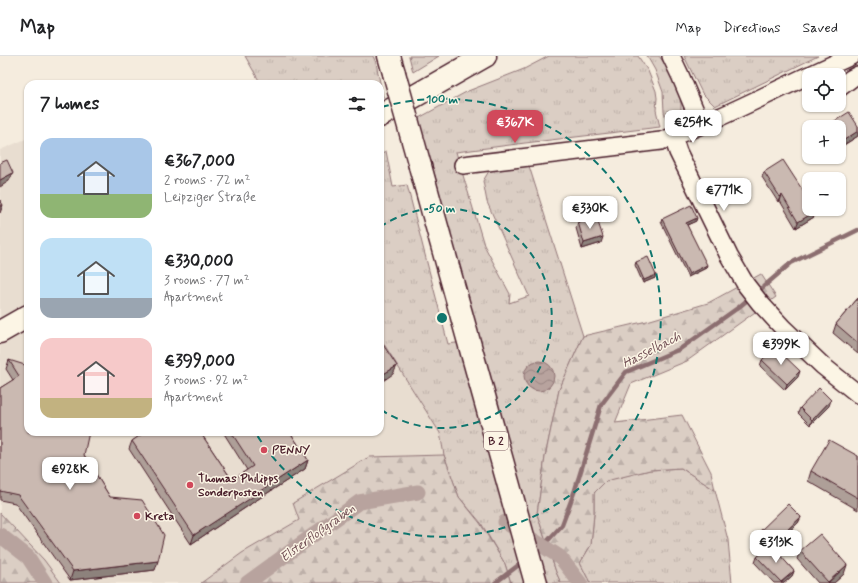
<!DOCTYPE html>
<html lang="en">
<head>
<meta charset="utf-8">
<style>
	:root { --surface:#fff; --page:#f2f2f2; --text:#202124; --muted:#757577; --line:#e0e0e0; --accent:#d1495b }
	body { margin:0; font-family:Mynerve,sans-serif; background:var(--page); color:var(--text); height:100vh; display:flex; flex-direction:column; font-size:15px; white-space:nowrap }
	* { box-sizing:border-box; margin:0 }
	p { font-size:13px; color:var(--muted) }
	.icon { flex:none; width:22px; height:22px; fill:none; stroke:currentColor; stroke-width:2; stroke-linecap:round; stroke-linejoin:round }
	.map { position:relative; flex:1; overflow:hidden }
	.details { position:absolute; left:24px; top:24px; width:360px; height:356px; display:flex; flex-direction:column; background:var(--surface); border-radius:12px; box-shadow:0 1px 3px #0004 }
	.details>* { flex:none }
	.fabs { position:absolute; left:802px; top:12px; display:grid; gap:8px }
	.fabs a { display:grid; place-items:center; width:44px; height:44px; border-radius:8px; background:var(--surface); box-shadow:0 1px 3px #0004; font-size:20px }
	.price { position:absolute; translate:-50% -34px; padding:0 9px; border-radius:8px; background:#fff; color:#222; font-size:13px; line-height:26px; filter:drop-shadow(0 1px 2px #0008) }
	.price::after { content:''; position:absolute; left:50%; top:24px; width:12px; height:9px; margin-left:-6px; background:inherit; clip-path:polygon(0 0,100% 0,50% 100%) }
	.price.active { background:var(--accent); color:#fff }
	ul { padding:0; list-style:none }
	li { display:flex; align-items:center; gap:12px; height:100px; padding:0 16px }
	li span { display:grid; place-items:center; flex:none; width:112px; height:80px; border-radius:12px; color:#555 }
	li>.icon { margin-inline-start:auto }
	span .icon { width:48px; height:48px; fill:#fffc; stroke-width:1 }
	li b { font-size:17px }
	h2 { display:flex; justify-content:space-between; align-items:center; height:48px; padding:0 16px; font-size:17px }
	header { display:flex; align-items:center; gap:24px; box-sizing:border-box; height:56px; padding:0 20px; background:var(--surface); border-bottom:1px solid var(--line) }
	header strong { font-size:19px }
	nav { display:flex; gap:22px; margin-inline-start:auto; font-size:14px }
	.map>svg:first-child { display:block }
</style>
</head>
<body>
<header>
<strong>Map</strong>
<nav><a>Map</a><a>Directions</a><a>Saved</a></nav>
</header>
<div class="map">
<svg width="858" height="527" viewBox="0 0 858 527">
	<defs>
		<pattern id="grass-tufts" width="24" height="20" patternUnits="userSpaceOnUse"><rect width="24" height="20" fill="#dbcec4"/><path d="M3 7l-1-3M5 7V3M7 7l1-3M15 17l-1-3M17 17v-4M19 17l1-3" fill="none" stroke="#bdb0a9"/></pattern>
		<pattern id="forest-firs" width="22" height="20" patternUnits="userSpaceOnUse"><rect width="22" height="20" fill="#dbcec4"/><path d="M5 1l3.5 6h-7zM16 11l3.5 6h-7z" fill="#bdb0a9"/></pattern>
		<pattern id="water-waves" width="16" height="10" patternUnits="userSpaceOnUse"><rect width="16" height="10" fill="#b8a39e"/><path d="M0 5q4-4 8 0t8 0" fill="none" stroke="#988481"/></pattern>
	</defs>
	<rect width="100%" height="100%" fill="#f5ecde"/>
	<filter id="ink" filterUnits="userSpaceOnUse"><feTurbulence type="fractalNoise" baseFrequency=".025" numOctaves="2"/><feDisplacementMap in="SourceGraphic" scale="8" xChannelSelector="R" yChannelSelector="G"/><feConvolveMatrix kernelMatrix="1 2 1 2 8 2 1 2 1" color-interpolation-filters="sRGB"/></filter>
	<g filter="url(#ink)">
		<path fill="#e8ddd0" d="M 28,82 L 28,376 L 380,376 L 380,282 L 440,377 L 444,399 L 369,401 L 293,447 L 299,464 L 242,497 L 201,527 L 61,527 L 44,504 L 0,457 L 0,94 Z"/>
		<path fill="url(#grass-tufts)" stroke="#927678" d="M 245,0 L 373,0 L 376,7 L 383,41 L 380,43 L 380,28 L 261,28 Z
			M 409,0 L 439,0 L 413,16 Z
			M 549,0 L 638,0 L 648,15 L 656,35 L 657,42 L 656,54 L 660,71 L 525,87 L 456,96 L 484,189 L 510,238 L 509,247 L 529,240 L 487,146 L 483,125 L 489,115 L 529,110 L 583,280 L 559,334 L 545,401 L 537,458 L 556,516 L 561,527 L 511,527 L 505,508 L 481,467 L 459,441 L 444,399 L 440,377 L 380,282 L 380,98 L 386,95 L 393,131 L 407,129 L 448,288 L 478,284 L 431,105 L 427,96 L 417,63 L 468,35 L 524,13 Z
			M 647,0 L 659,0 L 667,11 L 681,42 L 681,62 L 668,69 L 664,56 L 663,36 L 655,14 Z
			M 684,0 L 818,0 L 715,50 L 702,37 Z
			M 681,412 L 715,434 L 728,484 L 732,527 L 590,527 L 580,507 L 591,489 L 594,458 L 594,437 L 606,424 L 650,414 Z"/>
		<path fill="url(#forest-firs)" stroke="#927678" d="M 761,218 L 776,241 L 687,305 L 631,328 L 615,367 L 682,359 L 711,416 L 715,434 L 681,412 L 650,414 L 606,425 L 594,437 L 594,458 L 591,489 L 580,507 L 590,527 L 561,527 L 556,516 L 537,458 L 545,401 L 559,334 L 583,280 L 647,265 L 708,247 Z
			M 444,399 L 459,441 L 480,467 L 505,508 L 511,527 L 201,527 L 242,497 L 299,464 L 293,447 L 369,401 Z
			M 0,457 L 44,504 L 61,527 L 0,527 Z"/>
		<path fill="url(#water-waves)" stroke="#8c6e70" d="M524 320a15 15 0 1 1 30 0a15 15 0 1 1-30 0Z"/>
		<g fill="none" stroke-linecap="round" stroke-linejoin="round">
			<path stroke="#8c6e70" stroke-width="4.5" d="M 756,237 L 791,207 L 858,174
				M 533,498 L 543,490 L 562,469 L 575,434 L 601,349 L 626,316 L 680,293 L 739,251 L 751,241
				M 495,527 L 524,505"/>
			<path stroke="#b8a39e" stroke-width="15" d="M 505,466 L 560,501 L 580,527
				M 0,479 L 28,501 L 45,527
				M 247,527 L 359,446 L 418,436"/>
			<defs>
				<path id="minor" d="M 671,0 L 680,19 L 701,69
					M 810,19 L 851,0
					M 839,32 L 852,22 L 858,19
					M 673,81 L 678,96 L 705,151 L 729,200 L 746,229 L 760,247 L 783,272 L 823,310 L 858,338
					M 463,109 L 661,85 C 711,67 760,42 809,19"/>
				<path id="primary" d="M 389,0 L 394,17
					M 380,60 L 485,0
					M 420,110 L 536,527
					M 0,276 L 28,260"/>
			</defs>
			<use href="#minor" stroke="#4a1f2b" stroke-width="20"/>
			<use href="#primary" stroke="#4a1f2b" stroke-width="25"/>
			<use href="#minor" stroke="#fcf5e5" stroke-width="17"/>
			<use href="#primary" stroke="#fcf5e5" stroke-width="22"/>
			<defs>
				<path id="primary-bridge" d="M 394,17 L 420,110"/>
			</defs>
			<use href="#primary-bridge" stroke="#4a1f2b" stroke-width="25" stroke-linecap="butt"/>
			<use href="#primary-bridge" stroke="#fcf5e5" stroke-width="22"/>
		</g>
		<path fill="#ae9f98" stroke="#4a1f2b" d="M 830,68 L 858,70 L 858,80 L 839,92 L 839,71 L 829,71 Z
			M 764,116 L 816,155 L 814,161 L 796,172 L 780,145 L 778,146 L 762,121 Z
			M 662,163 L 696,165 L 687,169 L 706,212 L 688,221 L 661,166 Z
			M 578,166 L 601,187 L 582,193 L 576,172 Z
			M 636,206 L 655,222 L 643,227 L 635,209 Z
			M 858,242 L 858,298 L 833,277 L 836,268 Z
			M 9,304 L 84,399 L 155,514 L 70,524 L 15,447 L 0,444 L 0,332 L 13,324 L 6,313 Z
			M 762,304 L 798,321 L 785,334 L 760,310 Z
			M 829,350 L 810,369 L 798,357 L 800,352 Z
			M 128,376 L 200,376 L 232,424 L 247,414 L 223,376 L 290,376 L 308,404 L 305,413 L 252,447 L 251,448 L 191,488 L 129,393 L 132,385 L 141,379 Z
			M 858,400 L 858,454 L 808,425 L 811,415 Z
			M 801,461 L 798,467 L 772,491 L 794,515 L 792,520 L 784,527 L 774,527 L 755,507 L 757,501 L 766,493 L 756,483 L 758,477 Z
			M 800,495 L 844,518 L 834,527 L 818,527 L 797,503 Z"/>
		<path fill="#8d827c" stroke="#4a1f2b" d="M 858,75 L 858,80 L 839,92 L 841,86 Z
			M 13,117 L 9,125 L 0,131 L 0,124 Z
			M 782,139 L 780,145 L 778,146 L 780,141 Z
			M 3,149 L 0,157 L 0,150 Z
			M 816,155 L 814,161 L 796,172 L 798,166 Z
			M 697,162 L 696,165 L 685,170 L 686,167 Z
			M 603,181 L 601,187 L 582,193 L 584,187 Z
			M 707,209 L 706,212 L 688,221 L 689,218 Z
			M 656,219 L 655,222 L 643,227 L 644,224 Z
			M 397,310 L 393,318 L 380,327 L 380,320 Z
			M 800,315 L 798,321 L 785,334 L 787,328 Z
			M 831,344 L 829,350 L 810,369 L 812,364 Z
			M 308,404 L 305,413 L 252,447 L 251,448 L 191,488 L 194,479 L 254,439 Z
			M 801,461 L 798,467 L 768,495 L 771,489 Z
			M 158,505 L 155,514 L 70,524 L 73,515 Z
			M 847,509 L 844,518 L 834,527 L 828,527 Z
			M 794,515 L 792,520 L 784,527 L 781,527 Z"/>
		<path fill="#cab9b1" stroke="#4a1f2b" d="M 849,56 L 858,70 L 858,75 L 841,86 L 839,83 L 839,71 L 831,71 L 830,68 Z
			M 7,104 L 13,117 L 0,124 L 0,107 Z
			M 783,104 L 809,144 L 809,153 L 815,153 L 816,155 L 798,166 L 782,139 L 780,141 L 764,116 Z
			M 0,144 L 3,149 L 0,150 Z
			M 691,149 L 697,162 L 686,167 L 707,209 L 689,218 L 662,163 Z
			M 596,160 L 603,181 L 584,187 L 578,166 Z
			M 648,201 L 656,219 L 644,224 L 636,206 Z
			M 858,242 L 858,287 L 836,268 Z
			M 380,284 L 397,310 L 380,320 Z
			M 775,291 L 800,315 L 787,328 L 762,304 Z
			M 9,304 L 28,310 L 28,376 L 89,376 L 84,399 L 110,441 L 142,444 L 164,479 L 158,505 L 73,515 L 18,439 L 0,435 L 0,332 L 19,320 Z
			M 819,332 L 831,344 L 812,364 L 800,352 Z
			M 145,376 L 200,376 L 232,424 L 253,410 L 231,376 L 290,376 L 308,404 L 254,439 L 254,440 L 194,479 L 132,385 Z
			M 829,384 L 858,400 L 858,442 L 811,415 Z
			M 788,448 L 801,461 L 771,489 L 758,477 Z
			M 820,478 L 847,509 L 828,526 L 800,495 Z
			M 771,489 L 794,515 L 781,526 L 757,501 Z"/>
	</g>
	<g fill="none" stroke="#0f766e" stroke-width="2" stroke-dasharray="7 5">
		<path d="M380 171A110 110 0 1 1 380 353"/>
		<path d="M382 51A219 219 0 1 1 255 376"/>
	</g>
	<g fill="#d1495b" stroke="#fcf5e5" stroke-width="1.5">
		<circle cx="264" cy="394" r="4"/>
		<circle cx="190" cy="429" r="4"/>
		<circle cx="137" cy="460" r="4"/>
	</g>
	<g text-anchor="middle" stroke-width="3" stroke-linejoin="round" paint-order="stroke">
		<rect fill="#fcf5e5" stroke="#7f5f63" stroke-width="1" x="484" y="376" width="24" height="18" rx="3"/>
		<g font-size="11" font-weight="bold" fill="#4a1f2b">
			<text x="496" y="389">B 2</text>
		</g>
		<g font-size="12" font-weight="bold" fill="#4a1f2b" stroke="#fcf5e5" text-anchor="start">
			<text x="272" y="398">PENNY</text>
			<text x="198" y="426">Thomas Philipps<tspan x="198" dy="14">Sonderposten</tspan></text>
			<text x="145" y="464">Kreta</text>
		</g>
		<g font-size="13" font-style="italic" fill="#704d53" stroke="#fcf5e5">
			<text transform="translate(651 293) rotate(-27)" y="5">Hasselbach</text>
			<text transform="translate(317 476) rotate(-36)" y="5">Elsterfloßgraben</text>
		</g>
	</g>
	<circle cx="442" cy="262" r="6" fill="#0f766e" stroke="#fcf5e5" stroke-width="2"/>
	<g font-size="12" text-anchor="middle" font-weight="bold" fill="#0f766e" stroke="#fcf5e5" stroke-width="3" stroke-linejoin="round" paint-order="stroke">
		<text x="442" y="47">100 m</text>
		<text x="442" y="156">50 m</text>
	</g>
</svg>
<div class="fabs">
<a><svg class="icon" aria-label="locate" viewBox="0 0 24 24"><circle cx="12" cy="12" r="6"/><path d="M12 2v4M12 18v4M2 12h4M18 12h4"/></svg></a>
<a>+</a>
<a>−</a>
</div>
<b class="price active" style="left:515px;top:88px">€367K</b>
<b class="price" style="left:693px;top:88px">€254K</b>
<b class="price" style="left:724px;top:156px">€771K</b>
<b class="price" style="left:590px;top:174px">€330K</b>
<b class="price" style="left:781px;top:310px">€399K</b>
<b class="price" style="left:70px;top:435px">€928K</b>
<b class="price" style="left:776px;top:508px">€313K</b>
<section class="details">
<h2>7 homes<svg class="icon" aria-label="filters" viewBox="0 0 24 24"><path d="M4 7h16M4 17h16"/><circle cx="9" cy="7" r="2"/><circle cx="15" cy="17" r="2"/></svg></h2>
<ul>
<li><span style="background:linear-gradient(#a9c7e8 70%,#8fb573 0)"><svg class="icon" aria-label="home" viewBox="0 0 24 24"><path d="M3 11l9-7 9 7M6 9v11h12V9"/></svg></span><div><b>€367,000</b><p>2 rooms · 72 m²</p><p>Leipziger Straße</p></div></li>
<li><span style="background:linear-gradient(#bfe0f5 75%,#9aa5b1 0)"><svg class="icon" aria-label="home" viewBox="0 0 24 24"><path d="M3 11l9-7 9 7M6 9v11h12V9"/></svg></span><div><b>€330,000</b><p>3 rooms · 77 m²</p><p>Apartment</p></div></li>
<li><span style="background:linear-gradient(#f6c9c9 75%,#c2b280 0)"><svg class="icon" aria-label="home" viewBox="0 0 24 24"><path d="M3 11l9-7 9 7M6 9v11h12V9"/></svg></span><div><b>€399,000</b><p>3 rooms · 92 m²</p><p>Apartment</p></div></li>
</ul>
</section>
</div>
</body>
</html>
